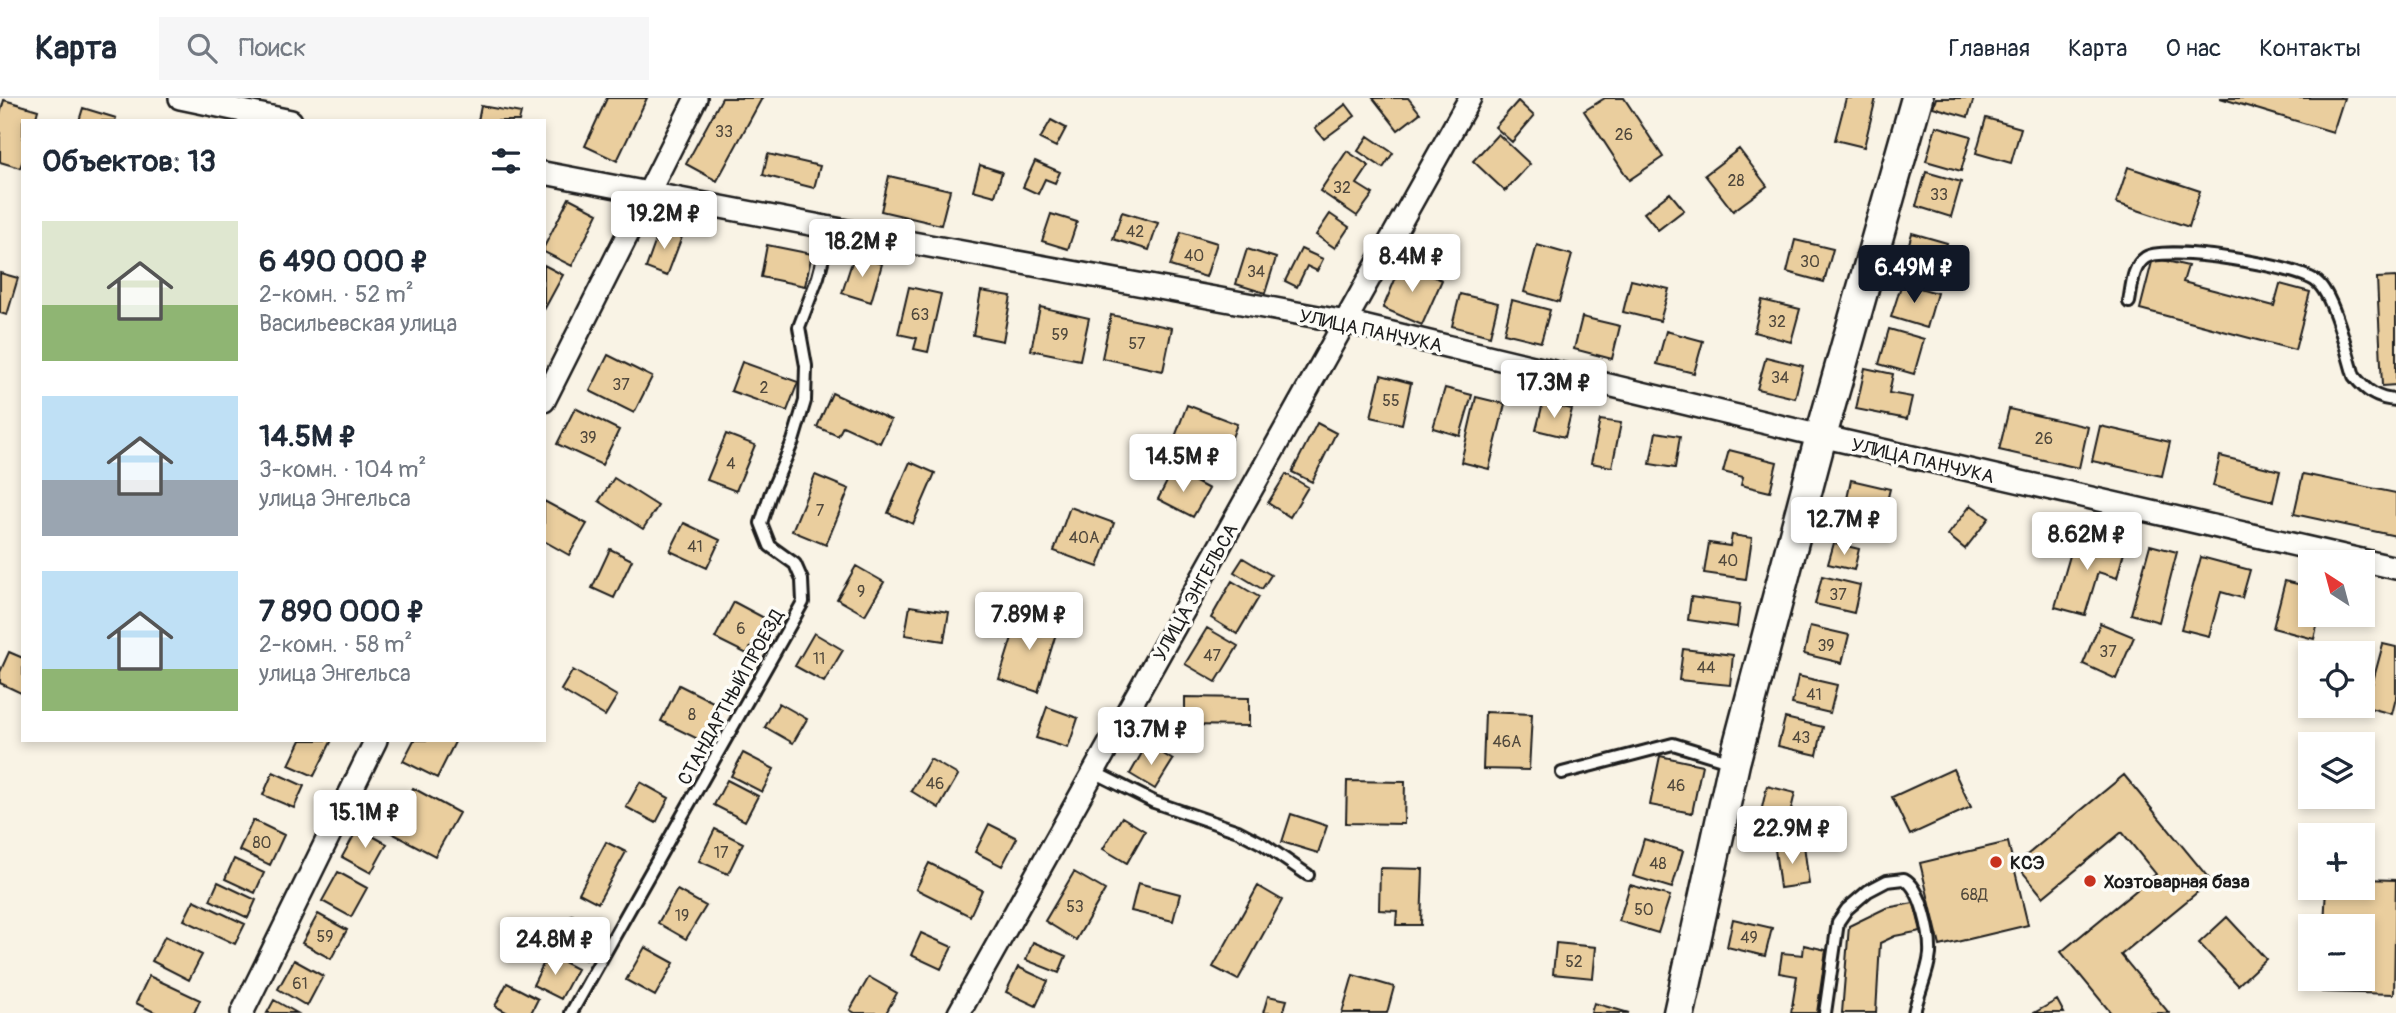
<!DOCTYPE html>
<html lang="ru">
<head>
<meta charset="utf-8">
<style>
	:root { --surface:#fff; --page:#f6f6f7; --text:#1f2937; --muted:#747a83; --line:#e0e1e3; --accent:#111827 }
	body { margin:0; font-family:Pangolin,sans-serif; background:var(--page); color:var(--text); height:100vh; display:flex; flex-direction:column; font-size:26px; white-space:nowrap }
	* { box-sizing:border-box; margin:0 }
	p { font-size:23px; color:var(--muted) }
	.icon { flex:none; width:38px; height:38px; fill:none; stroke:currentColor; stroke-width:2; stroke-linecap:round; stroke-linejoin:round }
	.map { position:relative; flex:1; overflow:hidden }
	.sheet { position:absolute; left:21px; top:21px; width:525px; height:623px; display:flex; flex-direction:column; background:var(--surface); border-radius:0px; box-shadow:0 4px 10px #0003 }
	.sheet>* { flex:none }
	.needle { width:46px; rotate:324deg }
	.fabs { position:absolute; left:2298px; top:452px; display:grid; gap:14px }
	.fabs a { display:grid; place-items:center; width:77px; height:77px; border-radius:0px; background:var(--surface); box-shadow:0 4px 10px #0003; font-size:35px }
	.price { position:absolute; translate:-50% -60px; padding:0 16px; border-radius:7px; background:#fff; color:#222; font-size:23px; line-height:46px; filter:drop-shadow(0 2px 4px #0008) }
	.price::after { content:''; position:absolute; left:50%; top:42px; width:21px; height:16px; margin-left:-10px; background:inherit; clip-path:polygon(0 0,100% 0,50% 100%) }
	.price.on { background:var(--accent); color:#fff }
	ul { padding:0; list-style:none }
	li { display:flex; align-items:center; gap:21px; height:175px; padding:0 21px }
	li span { display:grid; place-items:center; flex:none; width:196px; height:140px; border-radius:0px; color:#555 }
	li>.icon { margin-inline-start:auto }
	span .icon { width:84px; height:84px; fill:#fffc; stroke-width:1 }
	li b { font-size:30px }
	h2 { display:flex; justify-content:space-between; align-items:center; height:84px; padding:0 21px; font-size:30px }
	header { display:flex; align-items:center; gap:42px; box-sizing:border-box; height:98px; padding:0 35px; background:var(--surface); border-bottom:2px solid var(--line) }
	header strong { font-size:33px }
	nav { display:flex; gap:38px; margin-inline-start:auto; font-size:24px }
	.search { width:490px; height:63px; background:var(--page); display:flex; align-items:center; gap:18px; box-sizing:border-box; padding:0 24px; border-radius:0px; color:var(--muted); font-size:26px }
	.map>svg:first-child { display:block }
</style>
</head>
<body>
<header>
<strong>Карта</strong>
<div class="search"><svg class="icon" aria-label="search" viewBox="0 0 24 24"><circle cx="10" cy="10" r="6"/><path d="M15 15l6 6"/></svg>Поиск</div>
<nav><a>Главная</a><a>Карта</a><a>О нас</a><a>Контакты</a></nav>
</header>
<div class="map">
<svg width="2396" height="915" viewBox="0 0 2396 915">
	<rect width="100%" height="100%" fill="#f9f3e5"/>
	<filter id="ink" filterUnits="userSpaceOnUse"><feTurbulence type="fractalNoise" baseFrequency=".0143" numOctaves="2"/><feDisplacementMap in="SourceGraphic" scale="14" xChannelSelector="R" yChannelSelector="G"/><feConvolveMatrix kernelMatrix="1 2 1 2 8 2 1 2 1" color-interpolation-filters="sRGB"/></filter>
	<g filter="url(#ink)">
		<path fill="#eace9e" stroke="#1c1c1c" stroke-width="2" d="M 607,0 L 647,0 L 617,63 L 585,48 Z
			M 722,0 L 762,0 L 717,83 L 686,66 Z
			M 1373,0 L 1408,0 L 1420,15 L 1398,32 Z
			M 1605,0 L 1624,0 L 1663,59 L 1629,82 L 1584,13 Z
			M 1846,0 L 1876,0 L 1864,49 L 1835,42 Z
			M 1936,0 L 1974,0 L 1968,19 L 1933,9 Z
			M 2220,0 L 2344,0 L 2333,34 Z
			M 4,2 L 38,12 L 35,23 L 23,23 L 23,62 L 20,70 L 0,64 L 0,16 Z
			M 1518,3 L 1534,18 L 1512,44 L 1495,29 Z
			M 1346,6 L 1355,18 L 1324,41 L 1315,30 Z
			M 481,8 L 521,15 L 519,23 L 478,23 Z
			M 83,10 L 116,20 L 115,23 L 79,23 Z
			M 1986,20 L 2021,30 L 2011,65 L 1976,55 Z
			M 1051,22 L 1066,30 L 1056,49 L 1040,41 Z
			M 1936,28 L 1971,38 L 1961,73 L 1926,63 Z
			M 1498,36 L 1530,66 L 1505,93 L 1473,63 Z
			M 1368,38 L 1393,55 L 1383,70 L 1358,53 Z
			M 1739,51 L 1767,88 L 1733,113 L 1705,77 Z
			M 1347,53 L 1369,68 L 1357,86 L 1373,96 L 1357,118 L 1320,93 Z
			M 768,56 L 820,68 L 814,90 L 763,77 Z
			M 1035,63 L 1060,74 L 1055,85 L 1045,81 L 1038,96 L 1023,89 Z
			M 980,67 L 1002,74 L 995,98 L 973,92 Z
			M 2128,69 L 2200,93 L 2189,129 L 2116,105 Z
			M 1926,74 L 1961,84 L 1951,119 L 1916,108 Z
			M 889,78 L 950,92 L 941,127 L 881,113 Z
			M 1670,95 L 1684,112 L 1658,132 L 1644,115 Z
			M 569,100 L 598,115 L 572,168 L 544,154 L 544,149 Z
			M 1122,114 L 1158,125 L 1149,152 L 1113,141 Z
			M 1051,116 L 1077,124 L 1068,151 L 1042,143 Z
			M 1330,116 L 1349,129 L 1335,150 L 1316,137 Z
			M 661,128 L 683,136 L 667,178 L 646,170 Z
			M 1181,134 L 1217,145 L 1206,179 L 1170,168 Z
			M 1912,135 L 1947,145 L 1936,180 L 1902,170 Z
			M 1795,142 L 1833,151 L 1824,184 L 1787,174 Z
			M 767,147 L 812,156 L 805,188 L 761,179 Z
			M 1537,147 L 1572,157 L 1559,204 L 1524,194 Z
			M 1247,151 L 1276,160 L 1265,195 L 1236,186 Z
			M 1301,151 L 1323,161 L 1317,173 L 1307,168 L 1297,189 L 1285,183 Z
			M 854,158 L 882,166 L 871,204 L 842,195 Z
			M 2153,160 L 2188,168 L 2183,184 L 2274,208 L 2280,186 L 2310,194 L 2295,252 L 2140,211 Z
			M 1402,165 L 1442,182 L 1422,227 L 1383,210 Z
			M 544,167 L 563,177 L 544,212 Z
			M 0,175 L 18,180 L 7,217 L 0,215 Z
			M 2396,179 L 2396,287 L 2382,288 L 2377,180 Z
			M 1631,182 L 1669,191 L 1660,223 L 1623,214 Z
			M 1902,185 L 1937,195 L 1927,230 L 1891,219 Z
			M 909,189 L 941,196 L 928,254 L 914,251 L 917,240 L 898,236 Z
			M 981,193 L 1011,198 L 1003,243 L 973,237 Z
			M 1460,196 L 1498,205 L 1490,238 L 1452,228 Z
			M 1512,202 L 1550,212 L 1541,244 L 1504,235 Z
			M 1762,202 L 1800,211 L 1791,244 L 1754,234 Z
			M 1040,209 L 1089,220 L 1080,262 L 1031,252 Z
			M 1111,217 L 1172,230 L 1163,273 L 1102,260 Z
			M 1582,219 L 1620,228 L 1612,261 L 1574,251 Z
			M 1889,231 L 1924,241 L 1914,276 L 1879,266 Z
			M 1666,233 L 1703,243 L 1694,275 L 1657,266 Z
			M 608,257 L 652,279 L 634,315 L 590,293 Z
			M 1766,259 L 1803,268 L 1795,300 L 1757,291 Z
			M 742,264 L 798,284 L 787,313 L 731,293 Z
			M 1865,270 L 1893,276 L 1889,295 L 1912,299 L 1907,321 L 1856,311 Z
			M 1381,277 L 1411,285 L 1402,326 L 1371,319 Z
			M 1445,290 L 1472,297 L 1460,338 L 1433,330 Z
			M 832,295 L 891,322 L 880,345 L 843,328 L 838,338 L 817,329 Z
			M 1476,299 L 1505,306 L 1489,371 L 1461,364 Z
			M 1543,305 L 1572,311 L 1565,339 L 1536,332 Z
			M 1187,307 L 1237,326 L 1225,358 L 1175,339 Z
			M 575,310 L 619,332 L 602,367 L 557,346 Z
			M 2009,311 L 2088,329 L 2079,370 L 1999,352 Z
			M 1600,322 L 1621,325 L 1612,369 L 1591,365 Z
			M 1317,325 L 1336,335 L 1312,384 L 1292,374 Z
			M 2100,328 L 2170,344 L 2162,378 L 2092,363 Z
			M 1656,334 L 1680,338 L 1675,370 L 1650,366 Z
			M 726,336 L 755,347 L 736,393 L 707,382 Z
			M 1729,352 L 1777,364 L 1770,394 L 1741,387 L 1743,379 L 1723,374 Z
			M 2220,358 L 2280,373 L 2273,403 L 2213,388 Z
			M 910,364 L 935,375 L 913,426 L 888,415 Z
			M 1173,372 L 1209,391 L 1193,419 L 1158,401 Z
			M 1286,376 L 1308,389 L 1290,419 L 1268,405 Z
			M 2303,376 L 2396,395 L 2396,438 L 2294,416 Z
			M 815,377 L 849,391 L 826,447 L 792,433 Z
			M 614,380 L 658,408 L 643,431 L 599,403 Z
			M 1851,382 L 1890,391 L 1883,419 L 1845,410 Z
			M 544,403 L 587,426 L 569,457 L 544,443 Z
			M 1971,407 L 1989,420 L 1965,451 L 1948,437 Z
			M 1070,409 L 1114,425 L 1098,469 L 1054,453 Z
			M 684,425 L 720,442 L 707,470 L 670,453 Z
			M 1732,437 L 1752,440 L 1746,481 L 1704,475 L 1709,445 L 1730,448 Z
			M 2076,437 L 2125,450 L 2117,480 L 2098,474 L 2085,517 L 2055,509 Z
			M 1834,445 L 1859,451 L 1854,472 L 1828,466 Z
			M 2150,447 L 2177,454 L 2159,524 L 2131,516 Z
			M 610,451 L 632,462 L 614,500 L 592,490 Z
			M 2201,459 L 2250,472 L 2242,500 L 2221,494 L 2209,538 L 2181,531 Z
			M 1243,460 L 1271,477 L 1262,491 L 1234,474 Z
			M 856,468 L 884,484 L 865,517 L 837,501 Z
			M 1822,478 L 1860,487 L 1854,515 L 1815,506 Z
			M 1232,483 L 1259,499 L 1237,536 L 1211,520 Z
			M 2285,483 L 2310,489 L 2310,516 L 2320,516 L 2314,541 L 2273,530 Z
			M 1691,499 L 1740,506 L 1737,529 L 1688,522 Z
			M 734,504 L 766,521 L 747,556 L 715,540 Z
			M 910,508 L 949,514 L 944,543 L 905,537 Z
			M 1020,514 L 1059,526 L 1038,594 L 999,581 Z
			M 2100,525 L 2134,539 L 2116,581 L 2083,566 Z
			M 1810,528 L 1849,537 L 1842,565 L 1804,556 Z
			M 1207,530 L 1238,548 L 1216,584 L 1185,566 Z
			M 814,535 L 843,552 L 824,584 L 795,568 Z
			M 2383,546 L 2396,549 L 2396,600 L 2392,616 L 2366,609 Z
			M 1683,551 L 1733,557 L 1730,587 L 1679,582 Z
			M 9,554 L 23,560 L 23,596 L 0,585 L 0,574 Z
			M 573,572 L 617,598 L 605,618 L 561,592 Z
			M 1798,578 L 1837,587 L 1830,615 L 1792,606 Z
			M 679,587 L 723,609 L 706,645 L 661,623 Z
			M 1185,599 L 1249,600 L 1249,628 L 1185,627 Z
			M 779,605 L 807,621 L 793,645 L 765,629 Z
			M 1047,609 L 1078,620 L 1068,650 L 1036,640 Z
			M 1485,614 L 1532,616 L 1529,672 L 1483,671 Z
			M 1785,620 L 1823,629 L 1817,657 L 1778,648 Z
			M 301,642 L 332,642 L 314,678 L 289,667 Z
			M 414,642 L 456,642 L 437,680 L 403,663 Z
			M 1147,646 L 1173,662 L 1155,691 L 1130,676 Z
			M 743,655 L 774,671 L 762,694 L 731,678 Z
			M 1660,658 L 1702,667 L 1692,715 L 1650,707 Z
			M 930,661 L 958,677 L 939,710 L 911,693 Z
			M 1953,671 L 1971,709 L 1910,737 L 1892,699 Z
			M 273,674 L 304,688 L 294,710 L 263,697 Z
			M 2124,677 L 2211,783 L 2121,857 L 2169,915 L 2111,915 L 2061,854 L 2156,776 L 2122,734 L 2043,799 L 2016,766 Z
			M 727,682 L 758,698 L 745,723 L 714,707 Z
			M 1347,683 L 1405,684 L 1404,726 L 1346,725 Z
			M 640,684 L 669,700 L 656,725 L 626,709 Z
			M 1767,688 L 1795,695 L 1786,733 L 1758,727 Z
			M 413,690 L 459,715 L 435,758 L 390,734 Z
			M 1291,716 L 1327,728 L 1318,755 L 1282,744 Z
			M 1122,719 L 1145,733 L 1127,765 L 1103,751 Z
			M 253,722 L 284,737 L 270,767 L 239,752 Z
			M 989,726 L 1017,740 L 1002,768 L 975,754 Z
			M 358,730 L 387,746 L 371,775 L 342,759 Z
			M 715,731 L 743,745 L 728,776 L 699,763 Z
			M 1644,741 L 1683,753 L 1672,790 L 1633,778 Z
			M 606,744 L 626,754 L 598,805 L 579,795 Z
			M 2008,744 L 2028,827 L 1940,848 L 1920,765 Z
			M 1804,747 L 1809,786 L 1780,790 L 1775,751 Z
			M 234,761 L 264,775 L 255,795 L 225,781 Z
			M 929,765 L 982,792 L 970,818 L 916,791 Z
			M 1380,770 L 1423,771 L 1421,827 L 1396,827 L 1397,813 L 1379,812 Z
			M 338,774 L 367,790 L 351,819 L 322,803 Z
			M 1074,774 L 1105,792 L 1076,842 L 1045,823 Z
			M 2362,781 L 2396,782 L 2394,896 L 2322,894 L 2323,880 L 2362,880 L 2362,828 L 2324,828 L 2326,789 L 2362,789 Z
			M 218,784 L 256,802 L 248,820 L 210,802 Z
			M 1138,785 L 1180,796 L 1173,823 L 1131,813 Z
			M 1630,787 L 1670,798 L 1658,835 L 1619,823 Z
			M 1258,788 L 1282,802 L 1238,882 L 1213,869 Z
			M 677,792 L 706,808 L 686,841 L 658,825 Z
			M 194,802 L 245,826 L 235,846 L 184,822 Z
			M 1914,805 L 1921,833 L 1895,838 L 1880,845 L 1876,915 L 1842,915 L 1849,828 L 1886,810 Z
			M 318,816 L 347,832 L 331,861 L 302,845 Z
			M 572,817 L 601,832 L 585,862 L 556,847 Z
			M 2227,819 L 2266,861 L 2238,887 L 2199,845 Z
			M 1733,821 L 1772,830 L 1765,858 L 1727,849 Z
			M 921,835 L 952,849 L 941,871 L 911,857 Z
			M 165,838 L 202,857 L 189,882 L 152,863 Z
			M 1033,844 L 1066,858 L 1059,875 L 1026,862 Z
			M 1556,845 L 1596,849 L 1593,880 L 1553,876 Z
			M 1804,847 L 1826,852 L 1817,915 L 1791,915 L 1797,878 L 1779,875 L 1782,855 L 1803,857 Z
			M 645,849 L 674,865 L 655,898 L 626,882 Z
			M 548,856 L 577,871 L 561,901 L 533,887 Z
			M 294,862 L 323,878 L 307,908 L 278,891 Z
			M 1018,869 L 1048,883 L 1036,908 L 1006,894 Z
			M 1353,877 L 1394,889 L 1387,915 L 1342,915 Z
			M 149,878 L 200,902 L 194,915 L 156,915 L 136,905 Z
			M 869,879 L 897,895 L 886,915 L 855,915 L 850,912 Z
			M 507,885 L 538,901 L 531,915 L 508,915 L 495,908 Z
			M 1268,898 L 1287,902 L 1283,915 L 1263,915 Z
			M 274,902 L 297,915 L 267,915 Z
			M 2057,902 L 2064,915 L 2034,915 Z
			M 1594,905 L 1629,915 L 1591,915 Z"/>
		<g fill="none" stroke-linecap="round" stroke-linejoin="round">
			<defs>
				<path id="service" d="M 2129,204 C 2132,189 2132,169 2145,160 C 2164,146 2299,168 2317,184 C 2334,198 2347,255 2354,278 C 2366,293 2377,301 2396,302
					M 1094,674 L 1154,704 L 1238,733 L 1263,746 L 1308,777
					M 1562,675 L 1673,646 L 1732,664
					M 571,915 L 803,504 L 802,482 L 795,466 L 770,448 L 761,425 L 770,397 L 793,343 L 805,303 L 806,268 L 799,229 L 818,179 L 831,130
					M 1825,915 L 1838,824 L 1847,811 L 1868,793 L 1887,783 L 1904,781 C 1922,790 1931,838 1930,856 C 1928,876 1918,895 1914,915"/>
				<path id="minor" d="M 180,0 L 291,23
					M 544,75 L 831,130 L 1346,224 L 1821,338 L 2396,470
					M 544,303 L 696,0
					M 242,915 L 376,642
					M 959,915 L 1470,0"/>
				<path id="secondary" d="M 1679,915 L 1734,665 L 1821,338 L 1917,0"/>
			</defs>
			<use href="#service" stroke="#1c1c1c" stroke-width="16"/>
			<use href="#minor" stroke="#1c1c1c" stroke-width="26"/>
			<use href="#secondary" stroke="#1c1c1c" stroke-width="35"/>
			<use href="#service" stroke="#fdfcf7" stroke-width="10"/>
			<use href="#minor" stroke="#fdfcf7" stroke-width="21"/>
			<use href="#secondary" stroke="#fdfcf7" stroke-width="30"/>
		</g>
	</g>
	<g fill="#c8321e" stroke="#fdfcf7" stroke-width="2.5">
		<circle cx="1996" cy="764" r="7"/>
		<circle cx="2090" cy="783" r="7"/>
	</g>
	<g text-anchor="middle" stroke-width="7" stroke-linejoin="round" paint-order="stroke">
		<g font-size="16" fill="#50483c">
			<text x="724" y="39">33</text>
			<text x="1624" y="42">26</text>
			<text x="1736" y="88">28</text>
			<text x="1342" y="95">32</text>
			<text x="1939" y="102">33</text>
			<text x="1135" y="139">42</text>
			<text x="1194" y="163">40</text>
			<text x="1810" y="169">30</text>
			<text x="1256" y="179">34</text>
			<text x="920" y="222">63</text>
			<text x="1777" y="229">32</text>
			<text x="1060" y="242">59</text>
			<text x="1137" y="251">57</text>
			<text x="1780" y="285">34</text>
			<text x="621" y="292">37</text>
			<text x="764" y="295">2</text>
			<text x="1391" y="308">55</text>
			<text x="588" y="345">39</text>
			<text x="2044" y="346">26</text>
			<text x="731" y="371">4</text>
			<text x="820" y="418">7</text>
			<text x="1084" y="445">40А</text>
			<text x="695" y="454">41</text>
			<text x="1728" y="468">40</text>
			<text x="861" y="499">9</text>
			<text x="1838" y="502">37</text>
			<text x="741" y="536">6</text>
			<text x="1826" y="553">39</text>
			<text x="2108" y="559">37</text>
			<text x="1212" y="563">47</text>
			<text x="819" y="566">11</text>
			<text x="1706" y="575">44</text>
			<text x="1814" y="602">41</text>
			<text x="692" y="622">8</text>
			<text x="1801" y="645">43</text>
			<text x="1507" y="649">46А</text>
			<text x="935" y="691">46</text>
			<text x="1676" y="693">46</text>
			<text x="262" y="750">80</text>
			<text x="721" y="760">17</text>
			<text x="1658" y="771">48</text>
			<text x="1974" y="802">68Д</text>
			<text x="1075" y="814">53</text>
			<text x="1644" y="817">50</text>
			<text x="682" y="823">19</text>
			<text x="325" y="844">59</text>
			<text x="1749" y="845">49</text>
			<text x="1574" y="869">52</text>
			<text x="300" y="891">61</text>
		</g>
		<g font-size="19" fill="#1c1c1c" stroke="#fdfcf7">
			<text transform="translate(1371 232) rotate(12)" y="7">УЛИЦА ПАНЧУКА</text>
			<text transform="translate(1923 362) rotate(13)" y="7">УЛИЦА ПАНЧУКА</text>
			<text transform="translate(1195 494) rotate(-61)" y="7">УЛИЦА ЭНГЕЛЬСА</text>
			<text transform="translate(730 599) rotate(-61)" y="7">СТАНДАРТНЫЙ ПРОЕЗД</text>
		</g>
		<g font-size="19" font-weight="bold" fill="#1c1c1c" stroke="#fdfcf7" text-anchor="start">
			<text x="2010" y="771">КСЭ</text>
			<text x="2104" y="790">Хозтоварная база</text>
		</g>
	</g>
</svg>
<div class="fabs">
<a><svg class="needle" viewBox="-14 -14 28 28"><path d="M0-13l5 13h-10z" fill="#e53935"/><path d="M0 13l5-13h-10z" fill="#747a83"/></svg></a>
<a><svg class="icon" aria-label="locate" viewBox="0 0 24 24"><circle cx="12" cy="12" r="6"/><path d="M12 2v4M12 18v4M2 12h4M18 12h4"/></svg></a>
<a><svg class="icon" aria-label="layers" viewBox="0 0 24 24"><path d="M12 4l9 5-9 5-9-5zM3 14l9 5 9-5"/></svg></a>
<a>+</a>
<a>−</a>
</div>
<b class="price" style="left:664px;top:153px">19.2M ₽</b>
<b class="price" style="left:862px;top:181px">18.2M ₽</b>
<b class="price" style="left:1412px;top:196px">8.4M ₽</b>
<b class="price on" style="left:1914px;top:207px">6.49M ₽</b>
<b class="price" style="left:1554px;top:322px">17.3M ₽</b>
<b class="price" style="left:1183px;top:396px">14.5M ₽</b>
<b class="price" style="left:1844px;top:459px">12.7M ₽</b>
<b class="price" style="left:2087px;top:474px">8.62M ₽</b>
<b class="price" style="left:1029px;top:554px">7.89M ₽</b>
<b class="price" style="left:1151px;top:669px">13.7M ₽</b>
<b class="price" style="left:365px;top:752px">15.1M ₽</b>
<b class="price" style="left:1792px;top:768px">22.9M ₽</b>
<b class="price" style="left:555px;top:879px">24.8M ₽</b>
<section class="sheet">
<h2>Объектов: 13<svg class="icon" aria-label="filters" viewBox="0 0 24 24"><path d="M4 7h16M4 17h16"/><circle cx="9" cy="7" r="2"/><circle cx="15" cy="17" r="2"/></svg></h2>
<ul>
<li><span style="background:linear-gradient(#dfe7d0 60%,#8fb573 0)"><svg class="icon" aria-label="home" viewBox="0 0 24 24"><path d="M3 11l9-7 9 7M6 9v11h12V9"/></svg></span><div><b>6 490 000 ₽</b><p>2-комн. · 52 m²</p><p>Васильевская улица</p></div></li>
<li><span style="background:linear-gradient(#bfe0f5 60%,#9aa5b1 0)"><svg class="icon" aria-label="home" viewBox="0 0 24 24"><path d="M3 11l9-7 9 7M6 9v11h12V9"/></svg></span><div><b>14.5M ₽</b><p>3-комн. · 104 m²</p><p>улица Энгельса</p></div></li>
<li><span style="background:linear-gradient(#bfe0f5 70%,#8fb573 0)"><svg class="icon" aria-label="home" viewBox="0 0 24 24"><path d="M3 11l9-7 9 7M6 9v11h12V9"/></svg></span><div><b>7 890 000 ₽</b><p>2-комн. · 58 m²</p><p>улица Энгельса</p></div></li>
</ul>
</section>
</div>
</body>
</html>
